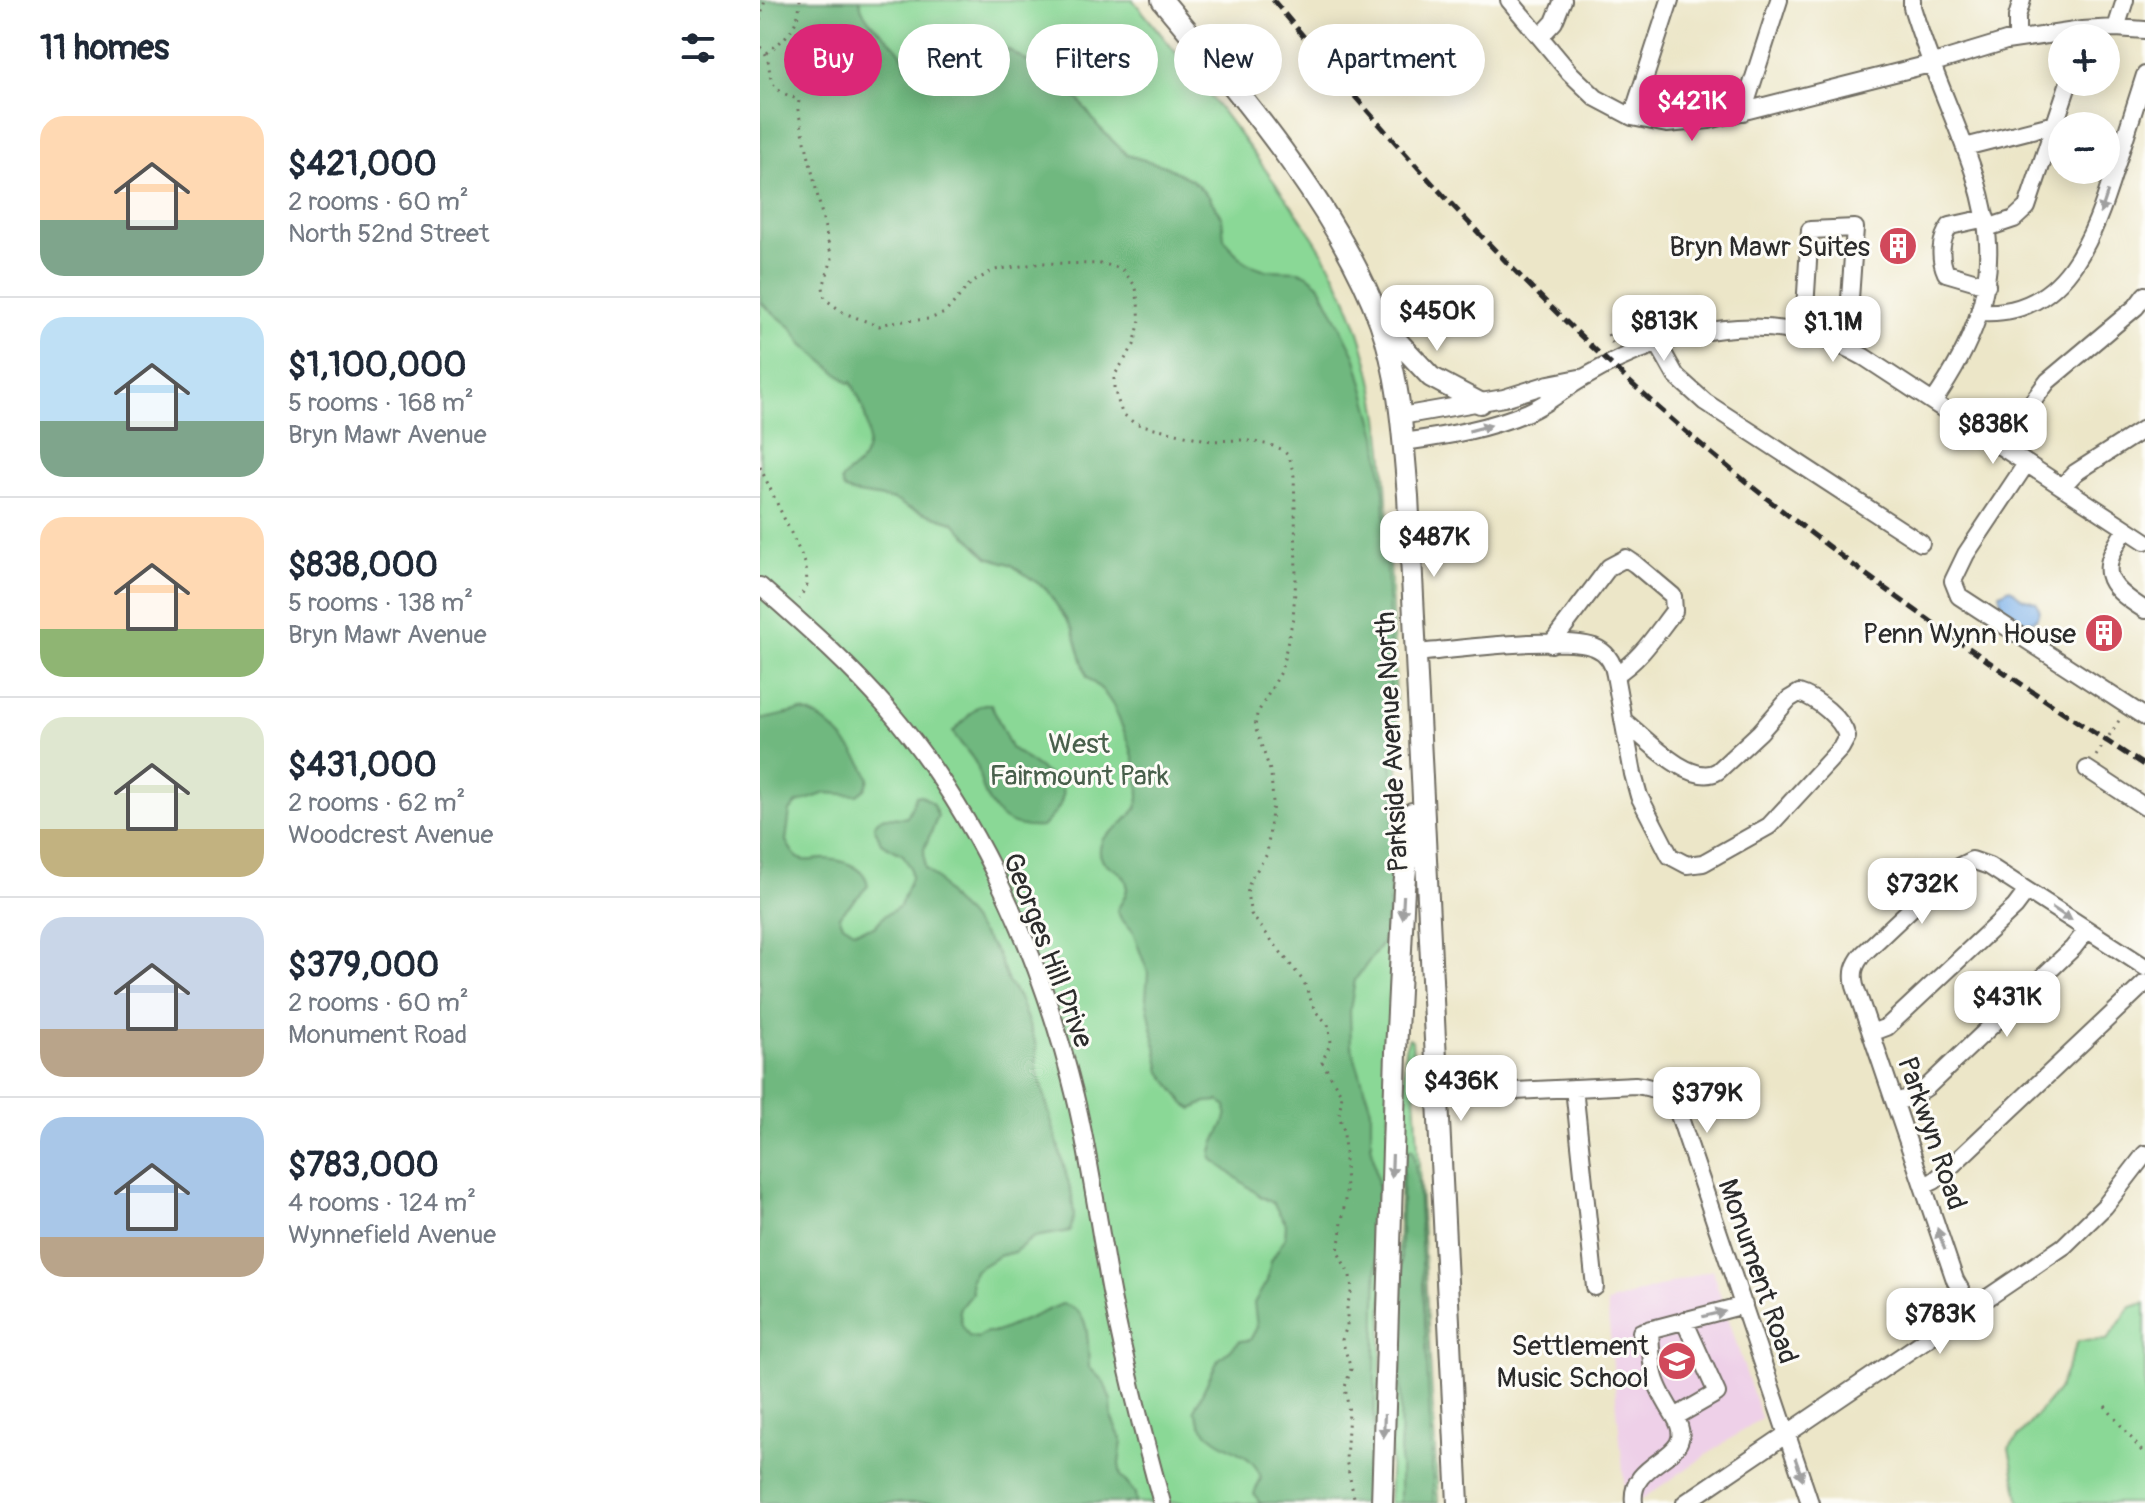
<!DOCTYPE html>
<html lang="en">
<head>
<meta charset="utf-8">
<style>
	:root { --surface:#fff; --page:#f2f2f3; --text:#1f2937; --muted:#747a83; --line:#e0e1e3; --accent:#db2777 }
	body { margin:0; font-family:Pangolin,sans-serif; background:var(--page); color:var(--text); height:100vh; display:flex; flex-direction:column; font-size:30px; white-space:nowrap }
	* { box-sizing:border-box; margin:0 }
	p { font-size:26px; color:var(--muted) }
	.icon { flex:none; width:44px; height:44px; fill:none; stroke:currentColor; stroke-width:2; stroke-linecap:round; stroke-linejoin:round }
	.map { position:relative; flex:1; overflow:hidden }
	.sheet { display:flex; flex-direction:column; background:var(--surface); width:760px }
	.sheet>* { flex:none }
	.guide { position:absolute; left:24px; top:24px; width:760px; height:72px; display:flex; gap:16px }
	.controls { position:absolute; left:1288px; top:24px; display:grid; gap:16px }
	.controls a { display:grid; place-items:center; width:72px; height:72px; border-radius:50%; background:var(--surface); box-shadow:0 4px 20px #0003; font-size:40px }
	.price { position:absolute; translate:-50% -68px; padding:0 18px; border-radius:16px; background:#fff; color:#222; font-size:26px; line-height:52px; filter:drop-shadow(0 2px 4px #0008) }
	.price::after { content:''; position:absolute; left:50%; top:48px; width:24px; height:18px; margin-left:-12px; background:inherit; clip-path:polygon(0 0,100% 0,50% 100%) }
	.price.current { background:var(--accent); color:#fff }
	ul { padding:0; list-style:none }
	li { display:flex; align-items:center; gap:24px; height:200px; padding:0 40px }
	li+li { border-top:2px solid var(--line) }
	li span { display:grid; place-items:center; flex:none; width:224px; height:160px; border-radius:24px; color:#555 }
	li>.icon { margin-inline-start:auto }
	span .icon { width:96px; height:96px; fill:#fffc; stroke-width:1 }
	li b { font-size:34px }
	h2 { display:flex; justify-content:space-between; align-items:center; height:96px; padding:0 40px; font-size:34px }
	.chip { padding:0 28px; border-radius:36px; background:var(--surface); box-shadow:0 4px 20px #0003; font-size:28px; line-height:72px }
	.chip.current { background:var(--accent); color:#fff }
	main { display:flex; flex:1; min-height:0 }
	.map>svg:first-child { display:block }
</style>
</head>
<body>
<main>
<section class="sheet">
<h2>11 homes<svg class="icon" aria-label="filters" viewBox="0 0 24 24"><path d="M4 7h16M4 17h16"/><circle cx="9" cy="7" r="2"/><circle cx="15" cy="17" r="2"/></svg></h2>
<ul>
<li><span style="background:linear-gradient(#ffd9b3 65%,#7fa58c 0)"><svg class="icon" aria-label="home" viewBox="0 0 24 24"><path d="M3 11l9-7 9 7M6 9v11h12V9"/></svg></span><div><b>$421,000</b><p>2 rooms · 60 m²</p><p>North 52nd Street</p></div></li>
<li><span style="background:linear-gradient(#bfe0f5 65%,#7fa58c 0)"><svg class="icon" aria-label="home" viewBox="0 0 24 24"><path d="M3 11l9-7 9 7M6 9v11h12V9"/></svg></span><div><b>$1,100,000</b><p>5 rooms · 168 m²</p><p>Bryn Mawr Avenue</p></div></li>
<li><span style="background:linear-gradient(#ffd9b3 70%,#8fb573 0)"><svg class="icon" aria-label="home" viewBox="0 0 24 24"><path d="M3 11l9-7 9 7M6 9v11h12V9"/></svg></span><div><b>$838,000</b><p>5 rooms · 138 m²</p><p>Bryn Mawr Avenue</p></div></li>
<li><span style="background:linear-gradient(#dfe7d0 70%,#c2b280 0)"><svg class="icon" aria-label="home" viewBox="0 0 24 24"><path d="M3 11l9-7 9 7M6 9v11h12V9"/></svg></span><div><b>$431,000</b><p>2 rooms · 62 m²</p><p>Woodcrest Avenue</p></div></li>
<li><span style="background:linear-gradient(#c9d6e8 70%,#b9a48a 0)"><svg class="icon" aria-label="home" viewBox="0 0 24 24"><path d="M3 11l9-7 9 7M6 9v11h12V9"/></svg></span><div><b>$379,000</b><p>2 rooms · 60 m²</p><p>Monument Road</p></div></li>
<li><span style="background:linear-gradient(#a9c7e8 75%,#b9a48a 0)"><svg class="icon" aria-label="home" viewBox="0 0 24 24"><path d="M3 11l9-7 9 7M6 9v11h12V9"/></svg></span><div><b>$783,000</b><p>4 rooms · 124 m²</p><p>Wynnefield Avenue</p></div></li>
</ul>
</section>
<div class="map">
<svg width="1385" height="1503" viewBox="0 0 1385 1503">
	<rect width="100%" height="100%" fill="#fdfcf7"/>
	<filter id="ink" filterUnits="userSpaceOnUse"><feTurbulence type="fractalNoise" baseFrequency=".0125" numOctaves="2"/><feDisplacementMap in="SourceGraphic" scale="16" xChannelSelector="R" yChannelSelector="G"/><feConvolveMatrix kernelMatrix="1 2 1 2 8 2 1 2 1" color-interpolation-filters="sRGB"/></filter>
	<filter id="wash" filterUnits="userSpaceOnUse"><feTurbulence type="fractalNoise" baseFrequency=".006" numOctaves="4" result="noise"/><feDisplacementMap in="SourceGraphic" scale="32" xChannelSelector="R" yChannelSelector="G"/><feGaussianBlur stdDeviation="1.8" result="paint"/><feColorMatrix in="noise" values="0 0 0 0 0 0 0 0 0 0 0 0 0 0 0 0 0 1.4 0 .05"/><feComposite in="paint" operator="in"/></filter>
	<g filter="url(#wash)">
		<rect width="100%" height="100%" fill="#ece6c8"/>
		<path fill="#eed0e8" d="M 952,1270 L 1001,1418 L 876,1503 L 866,1503 L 847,1303 Z"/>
		<path fill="#8ad896" stroke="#5a8260" stroke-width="2" d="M 0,0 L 373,0 C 421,58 467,116 510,176 C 535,210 561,245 579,283 C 626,379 626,480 631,584 C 634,661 638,737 639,814 L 616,1503 L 0,1503 Z
			M 649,1038 L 652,1040 L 678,1503 L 629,1503 L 645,1049 Z
			M 1385,1303 L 1385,1503 L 1260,1503 L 1249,1448 L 1298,1390 L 1318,1341 L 1347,1340 L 1371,1307 Z"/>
		<path fill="#6fb87f" stroke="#4d7255" stroke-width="2" d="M 0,0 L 100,0 C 102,28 142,39 146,67 L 170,79 C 183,77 228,57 234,45 L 244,47 L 275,66 L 290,80 L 319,100 L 338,126 L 367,155 L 405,166 L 432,180 L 449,197 L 462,218 L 464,238 L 469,246 L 486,263 L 506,270 L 539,271 L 548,275 L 559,284 L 595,355 L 617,435 L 624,493 L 629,619 L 634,825 L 629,909 L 624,941 L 595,980 L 590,1010 L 591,1045 L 611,1109 L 611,1143 L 618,1185 L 614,1444 L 609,1503 L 500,1503 L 494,1494 L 501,1478 C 493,1450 460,1450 443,1428 C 439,1423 437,1416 434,1410 L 458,1360 L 480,1341 L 490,1340 L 497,1327 L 494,1303 L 507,1281 L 511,1261 L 525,1238 L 526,1224 L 513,1203 L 500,1196 L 452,1159 C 449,1141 470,1125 466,1107 L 459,1101 L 446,1102 L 433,1109 L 425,1104 L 401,1072 L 386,998 L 388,973 L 372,930 L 361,919 L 357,910 C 361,903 368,894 367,885 C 365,864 329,870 343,839 L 363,823 L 377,808 L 379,797 L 378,773 L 369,743 L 354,707 L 343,691 L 327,677 L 313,630 L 286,589 L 250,564 L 228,557 L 193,522 L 146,507 L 135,500 L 92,493 L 84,489 L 81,481 C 86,473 94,470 100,463 C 117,440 104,405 91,382 L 89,383 L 43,344 L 32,328 L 0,302 Z
			M 224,704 L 231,704 L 251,748 L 301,784 C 307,803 294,815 282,827 C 251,829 235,819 223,789 C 220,781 220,771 216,764 C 210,752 199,744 193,732 L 217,707 Z
			M 40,711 C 64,713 103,756 109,779 L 105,789 L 97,795 L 66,793 L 37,803 L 30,811 L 26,841 C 30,848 35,858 43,860 C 50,861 56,859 63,859 C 80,859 106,866 108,886 L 79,916 L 83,924 L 94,931 L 114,927 L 124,916 L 140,906 L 151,878 L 150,867 L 143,855 L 121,843 L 114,826 C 124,810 134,821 147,817 L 156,796 L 161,795 L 172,803 L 178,816 L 164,849 L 165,868 L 178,880 L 192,901 L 206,914 L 237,953 L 248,982 L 259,998 L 276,1044 L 277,1069 L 312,1195 L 314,1216 L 310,1231 L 274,1237 L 254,1252 L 239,1256 L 216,1270 L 211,1279 L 212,1293 L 199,1309 L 202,1325 L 209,1336 L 218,1338 L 227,1332 L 237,1332 L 302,1304 C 333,1309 327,1343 329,1367 L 344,1382 L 351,1401 L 352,1419 L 362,1441 L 359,1464 L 361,1476 L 375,1493 L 376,1503 L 0,1503 L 0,720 Z
			M 648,1150 L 653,1150 L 658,1184 L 674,1503 L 640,1503 L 641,1234 L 643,1165 Z"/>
		<path fill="#7bb0e9" stroke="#536e8a" stroke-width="2" d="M 1250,588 L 1262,598 L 1276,602 L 1280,611 L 1276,619 C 1262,626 1249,615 1241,604 L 1240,593 Z"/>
	</g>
	<g filter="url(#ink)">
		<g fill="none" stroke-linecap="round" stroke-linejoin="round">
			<defs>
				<path id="minor" d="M 749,0 L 810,73 L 836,98 L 872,117 L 907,124 L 949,120 L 1170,64 L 1246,41 L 1322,30 L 1356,28 L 1385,30
					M 1152,0 L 1152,7 C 1200,165 1285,242 1173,402
					M 1356,28 L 1365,0
					M 780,37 L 794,22 L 803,0
					M 1257,39 L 1257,17 L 1262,0
					M 983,112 L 1019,0
					M 872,117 L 910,0
					M 1205,147 L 1295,124
					M 1226,218 L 1190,226 C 1180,239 1179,258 1186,273 L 1227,285
					M 1227,228 L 1254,219 L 1267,207 L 1309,82
					M 1221,312 C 1306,317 1334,236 1355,169 C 1365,138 1375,107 1385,75
					M 1038,332 L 1045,309 L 1050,230 L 1095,228 L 1089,313 L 1076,344
					M 898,344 L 916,376 L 945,402 L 1161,543
					M 641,416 L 744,398 L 789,384 L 819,378
					M 644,442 C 686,436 728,429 768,412 C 789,403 805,388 825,377 C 911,327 1014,306 1104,357 L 1385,541
					M 1239,446 L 1288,381 L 1376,307 L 1385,295
					M 1266,464 L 1206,554 L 1193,581 L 1199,596 L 1385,717
					M 1302,487 L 1315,473 L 1385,428
					M 1366,529 C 1339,570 1342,583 1385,610
					M 0,586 C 44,625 88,663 126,707 C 220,816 281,957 315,1096 C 331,1162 339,1230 352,1297 C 366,1367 383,1435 402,1503
					M 791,644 L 849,567 L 866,558 L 875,564 L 913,596 L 914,611 C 896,634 881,659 855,675
					M 655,653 C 695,650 801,635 834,647 C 847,652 853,662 855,675 L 873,774 L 879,796 L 910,856 L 927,865 L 943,863 L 1009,826 L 1081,748 L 1087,737 C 1083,719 1056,698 1039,693 L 1029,699 L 1000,732 L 958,771 C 931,788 884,737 863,720
					M 1327,769 L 1385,807
					M 1111,1033 L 1127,1027 L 1255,907 L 1267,891
					M 814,1088 L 835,1287
					M 677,1095 L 875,1085 C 896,1087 910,1095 919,1115 L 1050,1503
					M 1135,1102 L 1152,1097 L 1167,1087 L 1313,948 L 1327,930
					M 1163,1186 L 1174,1181 L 1188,1169 L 1385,983
					M 1212,1310 L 1195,1280 L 1095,986 C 1092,973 1094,965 1103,954 L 1192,870 L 1212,860 L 1229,866 L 1385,967
					M 890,1329 C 892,1373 891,1379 915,1417 L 957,1393 L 924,1320
					M 881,1332 L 984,1305
					M 874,1503 C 868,1457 941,1461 915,1417
					M 925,1503 L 1304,1246 L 1345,1206 L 1385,1154"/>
				<path id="major" d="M 402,0 C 480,94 578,207 620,322 C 640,378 643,438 648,496 L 698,1503
					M 625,328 L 671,377 L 720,403
					M 622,1503 L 636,1052 L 644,888 L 652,813"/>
			</defs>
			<use href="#minor" stroke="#6f6c62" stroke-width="20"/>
			<use href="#major" stroke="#6f6c62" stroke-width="24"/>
			<path stroke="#6f6c62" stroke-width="3" stroke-dasharray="2 6" stroke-linecap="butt" d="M 0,20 L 5,0
				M 0,47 C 13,58 6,73 14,85 C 19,93 31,96 39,100 L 38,110 L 72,259 L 63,287 L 65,299 L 84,313 L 119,326 L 132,322 L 169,319 L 185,313 L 210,284 L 234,270 L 282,263 L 344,264 L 362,269 L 376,287 L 380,320 L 374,345 L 354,376 L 354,389 L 362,413 L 374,423 L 386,426 L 451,441 L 484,440 L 510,445 L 521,449 L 529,456 L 534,476 L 535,506 L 536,578 L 533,618 L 521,672 L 497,714 L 495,727 L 511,773 L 513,803 L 507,854 L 490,881 L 487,894 L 491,914 L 544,982 L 555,1011 L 568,1024 L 571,1042 L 562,1062 L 582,1095 L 579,1115 L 584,1131 L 586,1193 L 578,1252 L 590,1276 L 592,1289 L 587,1306 L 587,1326 L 582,1340 L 591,1369 L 585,1387 L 589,1412 L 586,1460 L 594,1497 L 592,1503
				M 7,53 C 27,37 39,27 40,0
				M 848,334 L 853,345
				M 0,467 L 46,565 L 47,585 L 39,599
				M 1336,756 L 1360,719
				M 1345,1406 L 1385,1455"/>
			<use href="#minor" stroke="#fff" stroke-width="16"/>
			<use href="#major" stroke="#fff" stroke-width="20"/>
			<path stroke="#2b2b2b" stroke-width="5" stroke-dasharray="12 6" stroke-linecap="butt" d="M 513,0 C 628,138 747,271 881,392 C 1036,532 1210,652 1385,766"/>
		</g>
		<defs><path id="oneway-solid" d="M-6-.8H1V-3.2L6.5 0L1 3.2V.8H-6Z" transform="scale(2)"/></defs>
		<g fill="#a0a0a0">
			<use href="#oneway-solid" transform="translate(1344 203) rotate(108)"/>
			<use href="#oneway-solid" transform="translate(720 428) rotate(-15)"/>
			<use href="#oneway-solid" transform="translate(643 907) rotate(93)"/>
			<use href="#oneway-solid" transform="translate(1302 914) rotate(33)"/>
			<use href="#oneway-solid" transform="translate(632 1166) rotate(92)"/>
			<use href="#oneway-solid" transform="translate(1181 1239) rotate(-109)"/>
			<use href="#oneway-solid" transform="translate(954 1314) rotate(-13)"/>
			<use href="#oneway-solid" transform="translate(624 1426) rotate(92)"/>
			<use href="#oneway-solid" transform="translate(1039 1469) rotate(71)"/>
		</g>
	</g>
	<defs>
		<symbol id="building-disc" viewBox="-11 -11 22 22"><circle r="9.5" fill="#d1495b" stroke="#fdfcf7"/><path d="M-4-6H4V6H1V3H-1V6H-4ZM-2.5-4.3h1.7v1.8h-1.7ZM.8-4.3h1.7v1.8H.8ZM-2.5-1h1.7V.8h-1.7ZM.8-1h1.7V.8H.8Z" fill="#fff"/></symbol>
		<symbol id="school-disc" viewBox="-11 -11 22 22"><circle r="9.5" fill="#d1495b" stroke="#fdfcf7"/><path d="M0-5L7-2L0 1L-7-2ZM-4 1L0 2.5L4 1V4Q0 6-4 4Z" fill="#fff"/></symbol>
	</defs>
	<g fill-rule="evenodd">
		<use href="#building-disc" x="1116" y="224" width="44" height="44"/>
		<use href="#building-disc" x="1322" y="611" width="44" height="44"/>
		<use href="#school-disc" x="895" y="1339" width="44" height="44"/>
	</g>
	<g text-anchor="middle" stroke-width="6" stroke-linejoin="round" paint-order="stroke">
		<g font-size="28" fill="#2b2b2b" stroke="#fdfcf7" text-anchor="end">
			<text x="1110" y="256">Bryn Mawr Suites</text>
			<text x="1316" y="643">Penn Wynn House</text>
			<text x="889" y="1355">Settlement<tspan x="889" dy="32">Music School</tspan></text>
		</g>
		<g font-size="28" fill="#2b2b2b" stroke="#fdfcf7">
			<text transform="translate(631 742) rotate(-93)" y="10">Parkside Avenue North</text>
			<text transform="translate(289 950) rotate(69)" y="10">Georges Hill Drive</text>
			<text transform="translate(1173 1133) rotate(71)" y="10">Parkwyn Road</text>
			<text transform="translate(999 1271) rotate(71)" y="10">Monument Road</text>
		</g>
		<g font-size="28" fill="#485f4b" stroke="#fdfcf7">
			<text x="319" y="753">West<tspan x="319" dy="32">Fairmount Park</tspan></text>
		</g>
	</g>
</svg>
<div class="controls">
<a>+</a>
<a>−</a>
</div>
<b class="price current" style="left:932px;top:143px">$421K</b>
<b class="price" style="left:677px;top:353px">$450K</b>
<b class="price" style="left:904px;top:363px">$813K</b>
<b class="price" style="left:1073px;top:364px">$1.1M</b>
<b class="price" style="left:1233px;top:466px">$838K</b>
<b class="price" style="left:674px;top:579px">$487K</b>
<b class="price" style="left:1162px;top:926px">$732K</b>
<b class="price" style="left:1247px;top:1039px">$431K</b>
<b class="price" style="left:701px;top:1123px">$436K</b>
<b class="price" style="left:947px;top:1135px">$379K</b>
<b class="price" style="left:1180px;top:1356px">$783K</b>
<div class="guide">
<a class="chip current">Buy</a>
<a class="chip">Rent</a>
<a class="chip">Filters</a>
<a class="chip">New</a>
<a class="chip">Apartment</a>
</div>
</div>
</main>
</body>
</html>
